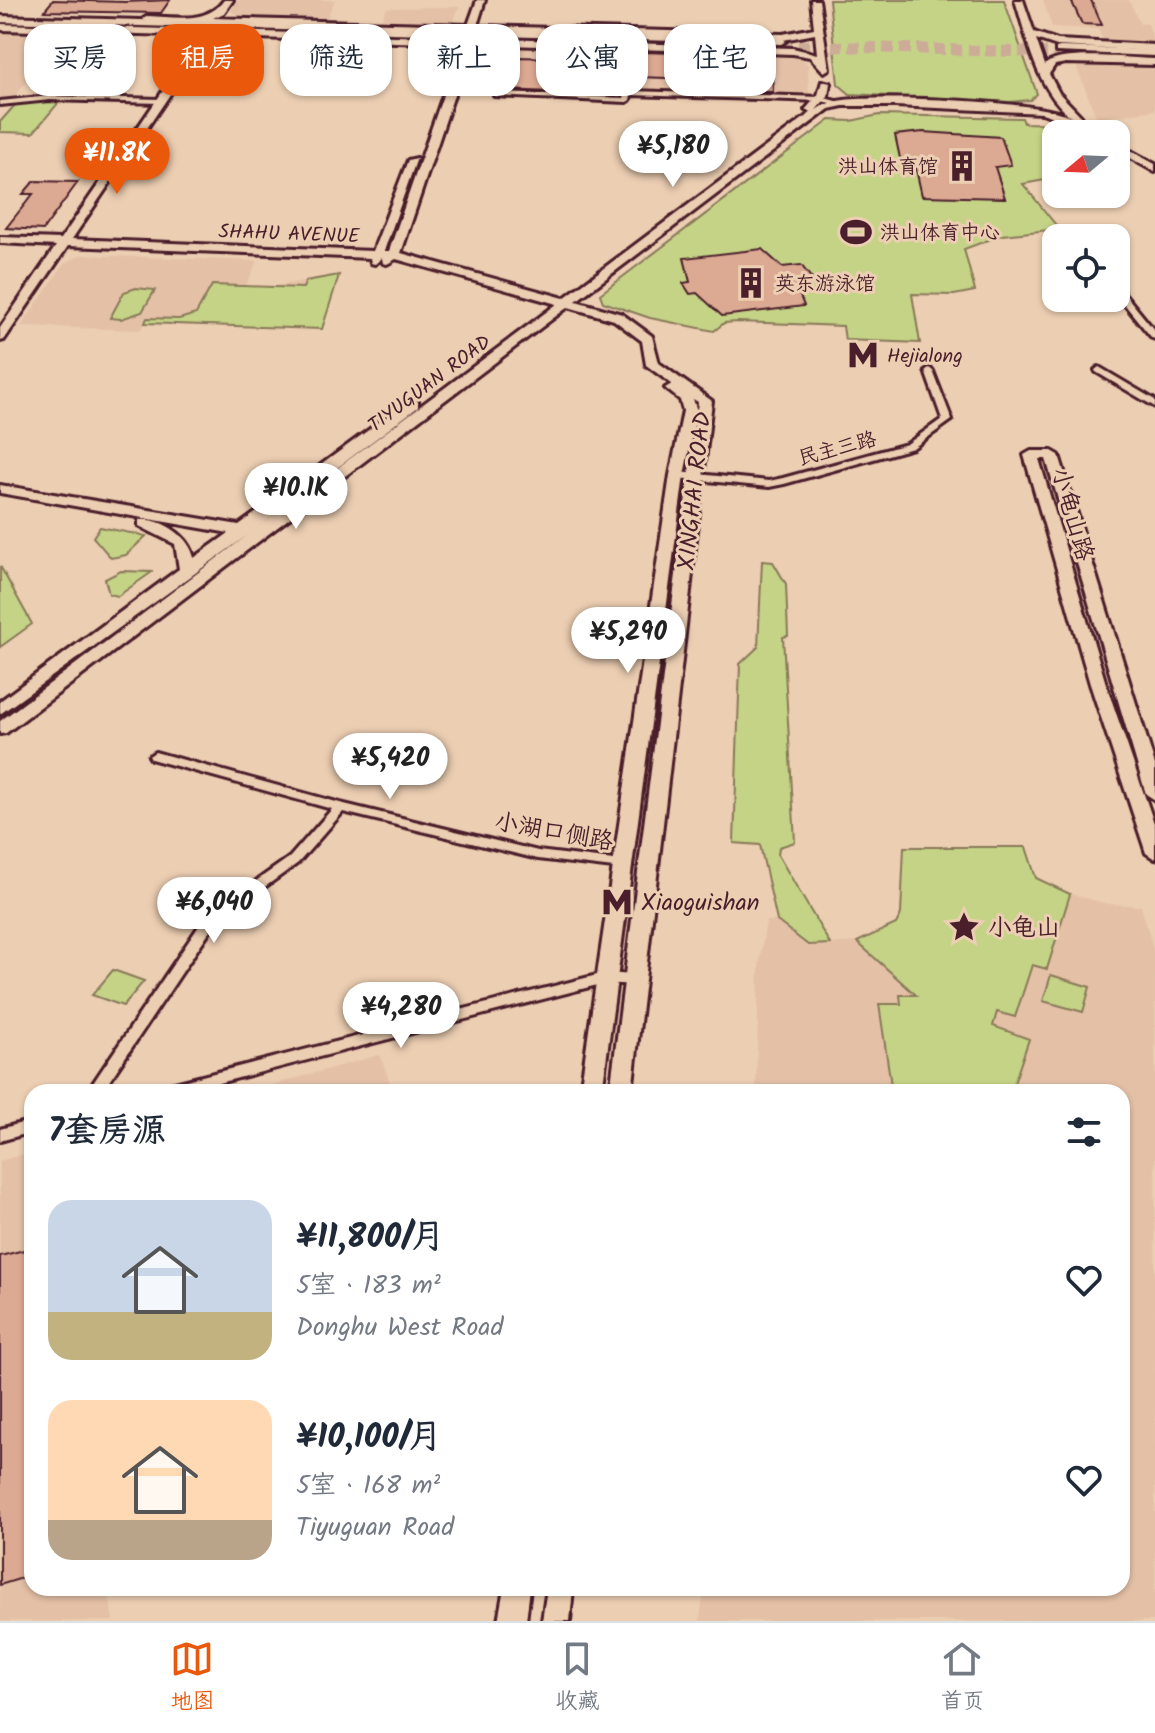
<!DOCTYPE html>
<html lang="zh">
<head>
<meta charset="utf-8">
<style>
	:root { --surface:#fff; --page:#f6f6f7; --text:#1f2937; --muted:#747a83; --line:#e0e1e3; --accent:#ea580c }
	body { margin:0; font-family:Kalam,"LXGW WenKai TC",sans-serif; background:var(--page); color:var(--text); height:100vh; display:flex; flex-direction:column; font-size:30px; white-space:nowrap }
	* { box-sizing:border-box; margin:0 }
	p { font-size:26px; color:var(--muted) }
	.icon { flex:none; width:44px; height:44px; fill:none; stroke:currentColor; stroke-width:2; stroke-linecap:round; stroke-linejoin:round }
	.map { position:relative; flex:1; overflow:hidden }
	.sheet { position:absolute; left:24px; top:1084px; width:1106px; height:512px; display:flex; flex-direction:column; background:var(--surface); border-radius:24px; box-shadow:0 2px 6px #0004 }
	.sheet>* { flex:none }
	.banner { position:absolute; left:24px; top:24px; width:1108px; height:72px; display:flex; gap:16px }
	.needle { width:52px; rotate:251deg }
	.buttons { position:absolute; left:1042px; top:120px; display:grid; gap:16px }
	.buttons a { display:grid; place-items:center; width:88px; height:88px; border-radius:16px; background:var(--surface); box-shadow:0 2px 6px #0004; font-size:40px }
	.price { position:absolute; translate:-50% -68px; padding:0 18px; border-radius:28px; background:#fff; color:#222; font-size:26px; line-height:52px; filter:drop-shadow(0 2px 4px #0008) }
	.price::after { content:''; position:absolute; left:50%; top:48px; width:24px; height:18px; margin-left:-12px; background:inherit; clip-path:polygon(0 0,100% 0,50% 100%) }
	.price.current { background:var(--accent); color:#fff }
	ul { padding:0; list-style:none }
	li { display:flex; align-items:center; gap:24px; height:200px; padding:0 24px }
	li span { display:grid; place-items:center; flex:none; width:224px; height:160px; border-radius:24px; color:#555 }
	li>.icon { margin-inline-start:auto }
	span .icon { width:96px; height:96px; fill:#fffc; stroke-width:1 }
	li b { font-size:34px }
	h2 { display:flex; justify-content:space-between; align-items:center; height:96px; padding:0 24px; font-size:34px }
	.pill { padding:0 28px; border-radius:24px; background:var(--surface); box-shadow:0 2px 6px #0004; font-size:28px; line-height:72px }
	.pill.current { background:var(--accent); color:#fff }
	.tab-bar { display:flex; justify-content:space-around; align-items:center; height:112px; border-top:2px solid var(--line); background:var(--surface); font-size:22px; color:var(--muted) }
	.tab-bar a { display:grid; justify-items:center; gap:4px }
	.tab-bar .current { color:var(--accent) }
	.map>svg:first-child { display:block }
</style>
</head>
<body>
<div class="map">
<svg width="1155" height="1621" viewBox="0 0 1155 1621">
	<rect width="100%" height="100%" fill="#ecceb2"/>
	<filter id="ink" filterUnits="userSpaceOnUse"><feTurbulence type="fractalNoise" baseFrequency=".0125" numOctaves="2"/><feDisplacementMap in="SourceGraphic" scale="16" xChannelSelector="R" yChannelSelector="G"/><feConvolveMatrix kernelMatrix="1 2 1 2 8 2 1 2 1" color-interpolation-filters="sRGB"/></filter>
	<g filter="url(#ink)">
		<path fill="#e4c0a6" d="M 237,0 L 335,0 L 326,20 L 240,17 L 231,11 Z
			M 1043,0 L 1129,0 L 1140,24 L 1148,24 L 1155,44 L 1104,42 L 1098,29 L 1052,27 Z
			M 459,7 L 453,22 L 381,20 L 387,8 Z
			M 0,29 L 66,31 L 15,96 L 0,101 Z
			M 515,46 L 633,49 L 624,99 L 499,95 Z
			M 639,50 L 800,58 L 808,64 L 809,97 L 632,91 Z
			M 1075,63 L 1155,64 L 1155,110 L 1097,119 Z
			M 81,255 L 257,261 L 246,286 L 269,287 L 339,275 L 322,329 L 145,323 L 140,330 L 21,326 L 65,263 Z
			M 1070,894 L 1108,904 L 1141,906 L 1155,955 L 1155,1621 L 700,1621 L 704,1588 L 1122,1588 L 1122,1092 L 756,1092 L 759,967 L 766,921 L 777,921 L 808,945 L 857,942 L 962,1034 L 993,1027 L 997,1012 L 1015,1017 L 1032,965 L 1047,969 Z
			M 380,1055 L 393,1092 L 247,1092 L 379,1055 Z
			M 32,1152 L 32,1588 L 129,1588 L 109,1595 L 113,1621 L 0,1621 L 0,1161 Z"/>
		<path fill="#c5d387" stroke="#887959" stroke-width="2" d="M 829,0 L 1004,0 L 1037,94 L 1030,100 L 1009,102 L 850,94 L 838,84 Z
			M 43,100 L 60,101 L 33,133 L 0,132 L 0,122 L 15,105 Z
			M 879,115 L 1022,118 L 1024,123 L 1060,124 L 1077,134 L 1056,134 L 1056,178 L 1023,184 L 1059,229 L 1002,235 L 964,249 L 975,291 L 954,295 L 912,294 L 920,343 L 845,340 L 843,326 L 737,322 L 724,323 L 714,331 L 650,318 L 603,302 L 600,294 L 830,120 L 851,121 Z
			M 339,275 L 322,329 L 145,323 L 147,318 L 179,319 L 196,314 L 212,285 L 303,288 L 306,281 Z
			M 136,288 L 155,290 L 142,312 L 121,319 L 110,318 L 124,292 Z
			M 100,527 L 146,536 L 126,555 L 111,558 L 93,537 Z
			M 762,561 L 773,562 L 786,584 L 788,636 L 783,637 L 795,842 L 779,847 L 778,855 L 830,944 L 808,945 L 777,921 L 760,845 L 734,843 L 740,664 L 758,647 Z
			M 0,566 L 32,624 L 0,647 Z
			M 121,571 L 152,572 L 118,596 L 109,594 L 105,579 Z
			M 904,847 L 1026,847 L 1036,878 L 1070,894 L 1047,969 L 1032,965 L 1015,1017 L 997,1012 L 993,1026 L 1029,1039 L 1011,1092 L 892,1092 L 879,1004 L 901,1004 L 900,995 L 916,995 L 857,942 L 896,924 L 901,914 Z
			M 113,970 L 144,981 L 123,1006 L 92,995 Z
			M 1051,975 L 1090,987 L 1083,1012 L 1043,1001 Z"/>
		<path fill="#dca993" stroke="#4a1f2b" stroke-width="2" d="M 53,0 L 125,2 L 170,0 L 161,13 L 44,11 Z
			M 1071,0 L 1091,0 L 1102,25 L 1082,24 Z
			M 642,52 L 771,56 L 773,92 L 751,92 L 751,81 L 638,77 Z
			M 517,57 L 628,60 L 622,95 L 505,90 Z
			M 923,132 L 1001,137 L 1011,165 L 995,167 L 1005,198 L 922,196 L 915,165 L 901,163 L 895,135 Z
			M 34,181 L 78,182 L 43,230 L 6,228 L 33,194 L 23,194 Z
			M 762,249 L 782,267 L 801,265 L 816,284 L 796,286 L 804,306 L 722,316 L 697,293 L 690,294 L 683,283 L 690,282 L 684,258 Z
			M 32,1248 L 32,1575 L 0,1585 L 0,1256 Z"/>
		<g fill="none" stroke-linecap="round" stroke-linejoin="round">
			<path stroke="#ccab97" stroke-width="11" stroke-dasharray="11 6" stroke-linecap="butt" d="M 781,45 L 1063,53"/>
			<defs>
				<path id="street" d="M 514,40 L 517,42 L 500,93 L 624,98 L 634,47 L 637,45 L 640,47 L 632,91 L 821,97 L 843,103 L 840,105 L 821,101 L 631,95 L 630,100 L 627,102 L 494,96 L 511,42 Z
					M 50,96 L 160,99 L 163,101 L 160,103 L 50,100 L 0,105 L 0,101 Z
					M 1116,287 L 1119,287 L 1155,331 L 1155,339 L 1152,338 L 1116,294 Z
					M 1099,367 L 1155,400 L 1155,407 L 1096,372 L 1095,370 Z
					M 929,368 L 933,371 L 952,420 L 913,448 L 784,484 L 769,487 L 677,478 L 672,475 L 677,472 L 769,481 L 783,478 L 907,444 L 942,419 L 925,371 Z
					M 155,752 L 340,803 L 538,851 L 622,861 L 628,865 L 622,869 L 538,859 L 343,812 L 298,863 L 215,923 L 102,1092 L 87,1092 L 205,917 L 290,857 L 332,809 L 151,759 L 149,756 Z
					M 605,973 L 635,975 L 640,977 L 642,980 L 640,983 L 635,985 L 605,983 L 184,1092 L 156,1092 L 158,1088 L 163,1086 Z
					M 32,1120 L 32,1132 L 0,1141 L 0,1129 Z"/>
				<path id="secondary" d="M 224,0 L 233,0 L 224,13 L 213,18 L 468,25 L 477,0 L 485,0 L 477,26 L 783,34 L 814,28 L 811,0 L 819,0 L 829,69 L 824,72 L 810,57 L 793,54 L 474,44 L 468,53 L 401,253 L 564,298 L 812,112 L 805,110 L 818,95 L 822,81 L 830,83 L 828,96 L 816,110 C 824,104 834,101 844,100 C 884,96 1040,100 1071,117 C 1036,88 1028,41 1015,0 L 1023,0 L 1034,32 L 1058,40 L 1155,45 L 1155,51 L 1057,46 L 1036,39 L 1045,65 C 1060,50 1132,59 1155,59 L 1155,65 L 1066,63 L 1055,65 L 1049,74 L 1059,93 L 1081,116 L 1074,119 L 1099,134 C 1078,134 1062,119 1042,113 L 895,106 L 843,106 L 829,109 L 576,301 L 622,314 L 652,336 L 659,363 L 712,401 L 632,1092 L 610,1092 L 698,402 L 693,399 L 697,411 L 684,475 L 602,1092 L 580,1092 L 670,475 L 683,411 L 680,400 L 665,388 L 672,384 L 646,365 L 642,341 L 614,320 L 568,307 L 6,733 L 0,734 L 0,721 L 248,535 L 0,714 L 0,701 L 179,569 L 175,544 L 139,526 L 139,520 C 161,517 190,536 194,558 L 229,533 L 0,493 L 0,485 L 239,525 L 408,401 L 418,401 L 418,407 L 253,531 L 557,304 L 396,259 L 387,264 L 383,263 L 382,258 L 375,264 L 371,263 L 370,258 L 68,246 L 4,340 L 0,341 L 0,328 L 56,246 L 0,243 L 0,237 L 61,239 L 196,43 L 208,36 L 0,30 L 0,24 L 793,48 L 817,54 L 815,34 L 783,40 L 148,22 L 143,19 L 148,16 C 175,17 207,24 224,0 ZM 219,37 L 465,44 L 458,52 L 389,251 L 384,251 L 417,158 L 408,160 L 373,251 L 72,239 L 202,47 Z
					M 1116,143 L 1155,164 L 1155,172 L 1116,150 Z
					M 1052,451 L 1059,455 L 1155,765 L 1155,800 L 1146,794 L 1046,459 L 1039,459 L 1106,684 L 1155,826 L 1155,859 L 1146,853 L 1090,684 L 1024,455 L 1031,451 Z
					M 504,1588 L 530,1588 L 526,1621 L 498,1621 Z
					M 547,1588 L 573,1588 L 570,1621 L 542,1621 Z"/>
				<path id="primary" d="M 0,16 L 781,38 L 786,41 L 781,44 L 0,22 Z
					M 1060,47 L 1155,50 L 1155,56 L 1056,52 L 1056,48 Z"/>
			</defs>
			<use href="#street" stroke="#4a1f2b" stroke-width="6"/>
			<use href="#secondary" stroke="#4a1f2b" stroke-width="6"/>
			<use href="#primary" stroke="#4a1f2b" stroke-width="6"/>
			<use href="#street" fill="#ecceb2" fill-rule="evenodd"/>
			<use href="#secondary" fill="#ecceb2" fill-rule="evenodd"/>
			<use href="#primary" fill="#ecceb2" fill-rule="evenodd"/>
		</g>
	</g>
	<defs>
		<symbol id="building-bare" viewBox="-9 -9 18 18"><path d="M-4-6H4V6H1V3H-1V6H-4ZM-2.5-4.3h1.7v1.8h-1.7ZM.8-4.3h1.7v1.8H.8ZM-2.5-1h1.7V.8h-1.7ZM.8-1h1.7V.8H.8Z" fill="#4a1f2b" stroke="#ecceb2" stroke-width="2.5" paint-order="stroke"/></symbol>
		<symbol id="stadium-bare" viewBox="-9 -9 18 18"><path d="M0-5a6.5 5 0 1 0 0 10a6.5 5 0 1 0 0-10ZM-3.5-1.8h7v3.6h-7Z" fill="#4a1f2b" stroke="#ecceb2" stroke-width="2.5" paint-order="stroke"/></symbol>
		<symbol id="metro-bare" viewBox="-9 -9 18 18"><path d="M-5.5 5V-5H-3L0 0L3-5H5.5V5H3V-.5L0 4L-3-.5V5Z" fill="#4a1f2b" stroke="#ecceb2" stroke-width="2.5" paint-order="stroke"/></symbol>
		<symbol id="sight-bare" viewBox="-9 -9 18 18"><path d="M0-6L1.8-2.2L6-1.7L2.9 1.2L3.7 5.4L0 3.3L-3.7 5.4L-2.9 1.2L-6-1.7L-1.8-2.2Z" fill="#4a1f2b" stroke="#ecceb2" stroke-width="2.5" paint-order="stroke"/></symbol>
	</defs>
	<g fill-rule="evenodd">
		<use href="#building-bare" x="940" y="144" width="44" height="44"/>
		<use href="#stadium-bare" x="834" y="210" width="44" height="44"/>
		<use href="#building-bare" x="729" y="261" width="44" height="44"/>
		<use href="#metro-bare" x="841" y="333" width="44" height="44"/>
		<use href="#metro-bare" x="595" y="880" width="44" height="44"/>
		<use href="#sight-bare" x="942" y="905" width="44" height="44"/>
	</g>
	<g text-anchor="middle" stroke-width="6" stroke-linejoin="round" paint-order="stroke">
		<g font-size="20" fill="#4a1f2b" stroke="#ecceb2" text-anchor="start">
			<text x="938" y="173" text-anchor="end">洪山体育馆</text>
			<text x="880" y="239">洪山体育中心</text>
			<text x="775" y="290">英东游泳馆</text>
			<text x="887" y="362">Hejialong</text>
		</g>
		<g font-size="20" fill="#4a1f2b" stroke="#ecceb2">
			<text transform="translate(289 233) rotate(2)" y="7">SHAHU AVENUE</text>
			<text transform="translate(429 383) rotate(-37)" y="7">TIYUGUAN ROAD</text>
			<text transform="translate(837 448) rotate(-15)" y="7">民主三路</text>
		</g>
		<g font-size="24" fill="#4a1f2b" stroke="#ecceb2">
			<text transform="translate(694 491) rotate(-84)" y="8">XINGHAI ROAD</text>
			<text transform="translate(1073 514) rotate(74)" y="8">小龟山路</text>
			<text transform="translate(554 831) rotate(10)" y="8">小湖口侧路</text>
		</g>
		<g font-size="24" fill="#4a1f2b" stroke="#ecceb2" text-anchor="start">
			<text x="641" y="910">Xiaoguishan</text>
			<text x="988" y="935">小龟山</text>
		</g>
	</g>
</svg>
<div class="buttons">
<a><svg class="needle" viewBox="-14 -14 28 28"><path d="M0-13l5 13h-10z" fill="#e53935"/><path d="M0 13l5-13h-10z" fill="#747a83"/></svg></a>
<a><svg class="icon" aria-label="locate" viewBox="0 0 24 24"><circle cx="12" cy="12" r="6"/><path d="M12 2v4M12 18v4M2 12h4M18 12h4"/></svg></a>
</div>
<b class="price" style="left:673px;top:189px">¥5,180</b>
<b class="price current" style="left:117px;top:196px">¥11.8K</b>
<b class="price" style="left:296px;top:531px">¥10.1K</b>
<b class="price" style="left:628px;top:675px">¥5,290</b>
<b class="price" style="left:390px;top:801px">¥5,420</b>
<b class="price" style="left:214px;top:945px">¥6,040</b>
<b class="price" style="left:401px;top:1050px">¥4,280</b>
<div class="banner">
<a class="pill">买房</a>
<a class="pill current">租房</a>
<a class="pill">筛选</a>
<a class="pill">新上</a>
<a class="pill">公寓</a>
<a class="pill">住宅</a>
</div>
<section class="sheet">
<h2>7套房源<svg class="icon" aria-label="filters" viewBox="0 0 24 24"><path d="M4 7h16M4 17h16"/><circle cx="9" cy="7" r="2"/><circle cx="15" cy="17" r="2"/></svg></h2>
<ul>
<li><span style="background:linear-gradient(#c9d6e8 70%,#c2b280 0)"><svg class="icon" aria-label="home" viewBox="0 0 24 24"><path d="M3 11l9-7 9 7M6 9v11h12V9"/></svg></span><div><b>¥11,800/月</b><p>5室 · 183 m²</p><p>Donghu West Road</p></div><svg class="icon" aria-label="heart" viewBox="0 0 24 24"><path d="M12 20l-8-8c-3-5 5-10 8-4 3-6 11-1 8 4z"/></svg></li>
<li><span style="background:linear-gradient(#ffd9b3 75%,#b9a48a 0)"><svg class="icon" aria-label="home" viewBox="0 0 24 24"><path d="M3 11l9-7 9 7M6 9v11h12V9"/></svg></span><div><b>¥10,100/月</b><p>5室 · 168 m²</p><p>Tiyuguan Road</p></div><svg class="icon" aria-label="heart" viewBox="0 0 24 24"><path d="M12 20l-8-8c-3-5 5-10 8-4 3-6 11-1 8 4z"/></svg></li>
</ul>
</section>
</div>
<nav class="tab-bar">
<a class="current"><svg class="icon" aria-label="map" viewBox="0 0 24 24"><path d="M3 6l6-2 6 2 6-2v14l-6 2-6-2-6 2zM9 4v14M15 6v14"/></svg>地图</a>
<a><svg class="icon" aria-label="saved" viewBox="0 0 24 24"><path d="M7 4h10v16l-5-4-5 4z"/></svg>收藏</a>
<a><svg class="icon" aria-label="home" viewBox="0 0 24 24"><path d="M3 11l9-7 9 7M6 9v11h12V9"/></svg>首页</a>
</nav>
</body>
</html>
